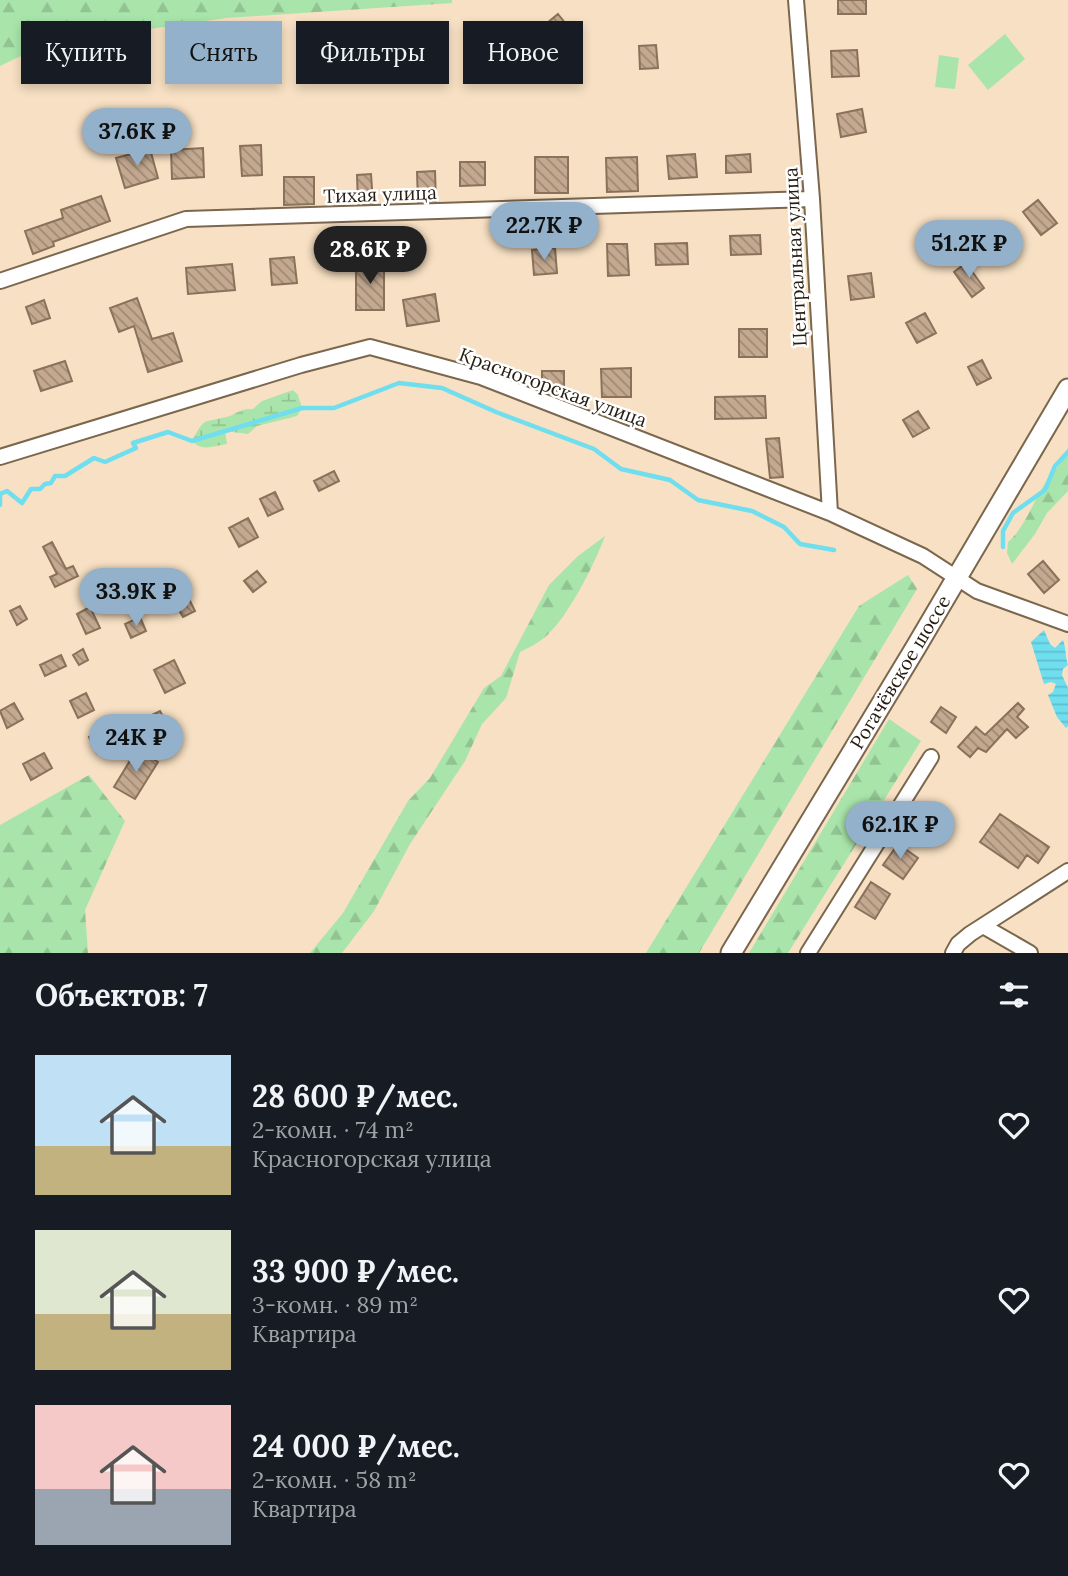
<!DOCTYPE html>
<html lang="ru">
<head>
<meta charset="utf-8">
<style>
	:root { --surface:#171b24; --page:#20242c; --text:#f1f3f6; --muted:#9ea1a6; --accent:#93b1ca }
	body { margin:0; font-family:Lora,serif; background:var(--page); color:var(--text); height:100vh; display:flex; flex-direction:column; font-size:26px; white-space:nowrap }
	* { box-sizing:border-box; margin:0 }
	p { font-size:23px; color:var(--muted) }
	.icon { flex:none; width:38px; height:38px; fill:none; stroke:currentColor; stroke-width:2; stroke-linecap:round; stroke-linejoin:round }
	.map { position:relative; height:953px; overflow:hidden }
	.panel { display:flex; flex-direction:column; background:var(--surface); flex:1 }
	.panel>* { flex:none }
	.top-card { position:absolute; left:21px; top:21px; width:700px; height:63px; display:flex; gap:14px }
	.price { position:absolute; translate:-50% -60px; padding:0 16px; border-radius:24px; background:var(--accent); color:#111; font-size:23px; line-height:46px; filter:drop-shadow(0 2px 4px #0008) }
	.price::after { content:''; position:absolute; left:50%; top:42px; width:21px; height:16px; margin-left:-10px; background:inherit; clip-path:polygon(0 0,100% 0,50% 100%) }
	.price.on { background:#222; color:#fff }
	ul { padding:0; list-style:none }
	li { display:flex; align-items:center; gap:21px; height:175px; padding:0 35px }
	li span { display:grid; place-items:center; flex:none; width:196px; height:140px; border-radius:0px; color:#555 }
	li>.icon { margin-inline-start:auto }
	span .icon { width:84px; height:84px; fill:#fffc; stroke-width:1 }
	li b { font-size:30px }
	h2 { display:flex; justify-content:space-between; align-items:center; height:84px; padding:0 35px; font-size:30px }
	.chip { padding:0 24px; border-radius:0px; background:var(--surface); box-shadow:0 4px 10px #0003; font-size:24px; line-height:63px }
	.chip.on { background:var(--accent); color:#111 }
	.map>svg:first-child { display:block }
</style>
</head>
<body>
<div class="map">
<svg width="1068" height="953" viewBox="0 0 1068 953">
	<defs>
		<pattern id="forest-firs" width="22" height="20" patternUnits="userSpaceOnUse" patternTransform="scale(1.75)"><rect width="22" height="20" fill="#a9e5ab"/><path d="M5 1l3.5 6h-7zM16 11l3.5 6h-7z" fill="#91c492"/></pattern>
		<pattern id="wetland-marsh" width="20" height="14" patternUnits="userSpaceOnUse" patternTransform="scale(1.75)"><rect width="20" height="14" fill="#a9e5ab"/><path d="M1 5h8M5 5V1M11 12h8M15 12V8" fill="none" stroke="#91c492"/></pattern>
		<pattern id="water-rules" width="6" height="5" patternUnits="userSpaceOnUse" patternTransform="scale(1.75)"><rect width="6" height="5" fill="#6fdeee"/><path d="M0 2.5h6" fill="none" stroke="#60becb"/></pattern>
		<pattern id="building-back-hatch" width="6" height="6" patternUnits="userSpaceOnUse" patternTransform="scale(1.75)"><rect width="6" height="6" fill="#c4a990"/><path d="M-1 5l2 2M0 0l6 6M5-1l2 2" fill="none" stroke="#9f8974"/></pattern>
	</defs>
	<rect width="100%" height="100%" fill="#f7e0c3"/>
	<path fill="url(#forest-firs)" d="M 0,0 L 452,0 L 452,3 L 226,18 L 46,44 L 0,66 Z
		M 1068,448 L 1068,491 L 1047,513 L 1035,534 L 1012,564 L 1007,553 L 1008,542 C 1025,527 1032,504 1044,485 C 1052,472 1063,464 1068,448 Z
		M 605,536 C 594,565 568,618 544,638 C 538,643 528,648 520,652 L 506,698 L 482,724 L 465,761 L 410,844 L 374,911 L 342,953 L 310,953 L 343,913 L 408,801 L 430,778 L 484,688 L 501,676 L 549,585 L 578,556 Z
		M 908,575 L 917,589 L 699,953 L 646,953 L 859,606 Z
		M 889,719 L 921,741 L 788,953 L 749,953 Z
		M 89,775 L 125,821 L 85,910 L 88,953 L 0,953 L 0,825 Z"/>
	<path fill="url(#wetland-marsh)" d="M 293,390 L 298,395 L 302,408 L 297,416 L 257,426 L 248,434 L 225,431 L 227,444 C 212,446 203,452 192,441 C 205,417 202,423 226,417 C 238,414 239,408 253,409 L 262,401 Z"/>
	<path fill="#a9e5ab" d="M 1005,34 L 1025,59 L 988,90 L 968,65 Z
		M 939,55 L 959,58 L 955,89 L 935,87 Z"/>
	<path fill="url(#water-rules)" d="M 1044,630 L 1050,644 L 1055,648 L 1063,640 C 1066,648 1065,656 1068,665 L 1063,669 L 1062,675 L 1068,688 L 1068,726 L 1066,728 L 1057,717 L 1048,695 L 1053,692 L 1056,684 L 1051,682 L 1044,684 L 1031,642 Z"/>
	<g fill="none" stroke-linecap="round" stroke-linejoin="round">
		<path stroke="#6fdeee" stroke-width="4.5" d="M 0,505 L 0,494 L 7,491 L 22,503 L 31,489 L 40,489 L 45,484 L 51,483 L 55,476 L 65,476 L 94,458 L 105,462 L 136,448 L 133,443 L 168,432 L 192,441 L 302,408 L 334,408 L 399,383 L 442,388 L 496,412 L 594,449 L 621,469 L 670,480 L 698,500 L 752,511 L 784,527 L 800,544 L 834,550
			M 1003,547 L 1003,531 L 1013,513 L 1045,490 L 1055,466 L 1068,452"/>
	</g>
	<path fill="url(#building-back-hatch)" stroke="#8a715a" stroke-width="2" d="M 838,0 L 866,0 L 866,14 L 838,14 Z
		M 558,14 L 578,39 L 555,58 L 535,33 Z
		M 656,45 L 658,68 L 640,69 L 639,46 Z
		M 857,50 L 859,76 L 832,77 L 831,51 Z
		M 862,109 L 866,132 L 841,137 L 837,114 Z
		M 261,145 L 262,175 L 242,176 L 240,146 Z
		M 203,148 L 204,177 L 172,179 L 171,150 Z
		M 150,149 L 158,178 L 125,188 L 116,158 Z
		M 695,154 L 697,177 L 669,179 L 667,156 Z
		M 750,154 L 751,172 L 726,173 L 726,156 Z
		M 535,157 L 568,157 L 568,193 L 535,193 Z
		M 637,157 L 638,191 L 607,192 L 606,158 Z
		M 460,162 L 485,162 L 485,185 L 460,186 Z
		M 435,171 L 436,201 L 418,202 L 417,172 Z
		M 371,174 L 373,203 L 358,204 L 357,175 Z
		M 284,177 L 314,177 L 314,204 L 284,205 Z
		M 101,196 L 110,221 L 53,242 L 54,246 L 33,254 L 25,231 L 63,218 L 61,210 Z
		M 1038,200 L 1057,223 L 1041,235 L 1023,212 Z
		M 760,235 L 761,254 L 731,255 L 730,236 Z
		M 687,243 L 688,264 L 656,265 L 655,244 Z
		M 607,244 L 627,244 L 629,275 L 608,276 Z
		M 555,248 L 557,273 L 534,275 L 532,250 Z
		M 294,257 L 297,283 L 272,285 L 270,259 Z
		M 356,261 L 384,261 L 384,310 L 356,310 Z
		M 966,263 L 984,288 L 972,297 L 954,272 Z
		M 232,264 L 235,290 L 188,294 L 186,268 Z
		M 871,273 L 874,297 L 851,300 L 848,276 Z
		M 435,294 L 439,321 L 407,326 L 403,300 Z
		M 137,298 L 152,339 L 173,333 L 182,361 L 148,372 L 134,326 L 119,332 L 110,308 Z
		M 44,300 L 50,318 L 32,324 L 26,307 Z
		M 925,313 L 936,333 L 917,343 L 906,323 Z
		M 739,329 L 767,329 L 767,357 L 739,357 Z
		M 982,360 L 991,378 L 977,385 L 968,367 Z
		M 65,361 L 72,381 L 41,391 L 34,371 Z
		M 631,368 L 631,397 L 602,397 L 601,369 Z
		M 542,371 L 564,371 L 564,391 L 542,390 Z
		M 765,396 L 766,418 L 715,419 L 715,397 Z
		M 918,411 L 929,428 L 913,437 L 903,420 Z
		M 779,438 L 783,477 L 770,478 L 766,439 Z
		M 334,471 L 339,481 L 319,491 L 314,481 Z
		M 275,492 L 283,509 L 268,516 L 260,499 Z
		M 248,518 L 258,537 L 239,547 L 229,528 Z
		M 52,542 L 66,569 L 73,566 L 78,576 L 55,587 L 50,577 L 57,574 L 43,547 Z
		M 1043,561 L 1059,580 L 1044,593 L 1028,574 Z
		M 257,571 L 266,582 L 253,592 L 244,581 Z
		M 188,597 L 195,611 L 183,617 L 175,604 Z
		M 20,606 L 27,619 L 17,625 L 10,611 Z
		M 90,607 L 100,628 L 86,634 L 77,614 Z
		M 140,617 L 146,631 L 131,638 L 125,624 Z
		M 83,649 L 88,660 L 79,665 L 73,655 Z
		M 61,655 L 66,666 L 45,676 L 40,665 Z
		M 174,660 L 185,683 L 165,693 L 154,670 Z
		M 86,693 L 94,710 L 78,718 L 70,701 Z
		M 14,703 L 23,719 L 7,728 L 0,711 Z
		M 1018,703 L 1024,709 L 1017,717 L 1028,727 L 1016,738 L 1007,729 L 986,752 L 978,748 L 970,757 L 958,747 L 976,727 L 985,735 Z
		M 941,707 L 956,717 L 946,733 L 931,722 Z
		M 160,711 L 165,720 L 136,734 L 131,725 Z
		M 102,731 L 110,747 L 97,753 L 89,737 Z
		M 137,749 L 158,762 L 135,799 L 114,787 Z
		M 44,753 L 52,768 L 31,780 L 23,764 Z
		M 1000,814 L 1049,847 L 1038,863 L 1027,855 L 1018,868 L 980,842 Z
		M 898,844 L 918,858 L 903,879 L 883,865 Z
		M 871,882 L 890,894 L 875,919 L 855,907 Z"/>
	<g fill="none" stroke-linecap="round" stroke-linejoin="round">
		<defs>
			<path id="minor" d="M 796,0 L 812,199 L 830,513
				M 0,281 L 186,219 L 812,199
				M 0,457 L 301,365 L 370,347 L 481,377 L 830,513 L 923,556 L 977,591 L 1068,624
				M 983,926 L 1030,953
				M 808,953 L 931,757
				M 953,953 L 958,944 L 970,934 L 1068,871"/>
			<path id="secondary" d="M 731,953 L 916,647 L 1068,389"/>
		</defs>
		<use href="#minor" stroke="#7b674d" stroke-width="18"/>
		<use href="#secondary" stroke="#7b674d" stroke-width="23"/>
		<use href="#minor" stroke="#fff" stroke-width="14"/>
		<use href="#secondary" stroke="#fff" stroke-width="19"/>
	</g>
	<g text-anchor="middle" stroke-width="5" stroke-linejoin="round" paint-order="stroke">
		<g font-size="19" fill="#251d12" stroke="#fff">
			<text transform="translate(380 194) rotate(-2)" y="7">Тихая улица</text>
			<text transform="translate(795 257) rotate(-93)" y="7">Центральная улица</text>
			<text transform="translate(553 387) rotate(20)" y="7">Красногорская улица</text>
			<text transform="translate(900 672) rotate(-59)" y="7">Рогачёвское шоссе</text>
		</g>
	</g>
</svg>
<b class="price" style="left:137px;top:168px">37.6K ₽</b>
<b class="price" style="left:544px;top:262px">22.7K ₽</b>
<b class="price" style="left:969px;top:280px">51.2K ₽</b>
<b class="price on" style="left:370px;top:286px">28.6K ₽</b>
<b class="price" style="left:136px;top:628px">33.9K ₽</b>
<b class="price" style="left:136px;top:774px">24K ₽</b>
<b class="price" style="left:900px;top:861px">62.1K ₽</b>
<div class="top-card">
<a class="chip">Купить</a>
<a class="chip on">Снять</a>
<a class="chip">Фильтры</a>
<a class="chip">Новое</a>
</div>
</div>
<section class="panel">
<h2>Объектов: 7<svg class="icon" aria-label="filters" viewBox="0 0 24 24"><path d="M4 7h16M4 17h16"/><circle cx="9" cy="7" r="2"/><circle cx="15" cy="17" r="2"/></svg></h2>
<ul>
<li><span style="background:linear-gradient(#bfe0f5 65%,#c2b280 0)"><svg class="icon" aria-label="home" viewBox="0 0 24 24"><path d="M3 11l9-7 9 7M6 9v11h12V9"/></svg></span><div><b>28 600 ₽/мес.</b><p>2-комн. · 74 m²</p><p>Красногорская улица</p></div><svg class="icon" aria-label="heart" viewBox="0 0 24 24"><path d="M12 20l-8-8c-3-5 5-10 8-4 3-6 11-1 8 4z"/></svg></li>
<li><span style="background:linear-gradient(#dfe7d0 60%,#c2b280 0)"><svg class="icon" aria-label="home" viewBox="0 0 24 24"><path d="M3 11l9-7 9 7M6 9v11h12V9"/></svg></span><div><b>33 900 ₽/мес.</b><p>3-комн. · 89 m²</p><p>Квартира</p></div><svg class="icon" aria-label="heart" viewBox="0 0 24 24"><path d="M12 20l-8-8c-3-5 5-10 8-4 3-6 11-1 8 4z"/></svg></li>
<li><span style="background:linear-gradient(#f6c9c9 60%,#9aa5b1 0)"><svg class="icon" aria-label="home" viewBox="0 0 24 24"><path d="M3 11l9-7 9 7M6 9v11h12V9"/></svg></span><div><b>24 000 ₽/мес.</b><p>2-комн. · 58 m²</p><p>Квартира</p></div><svg class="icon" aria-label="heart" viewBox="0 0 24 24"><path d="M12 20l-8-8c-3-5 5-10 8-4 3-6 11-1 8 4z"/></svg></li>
</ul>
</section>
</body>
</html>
